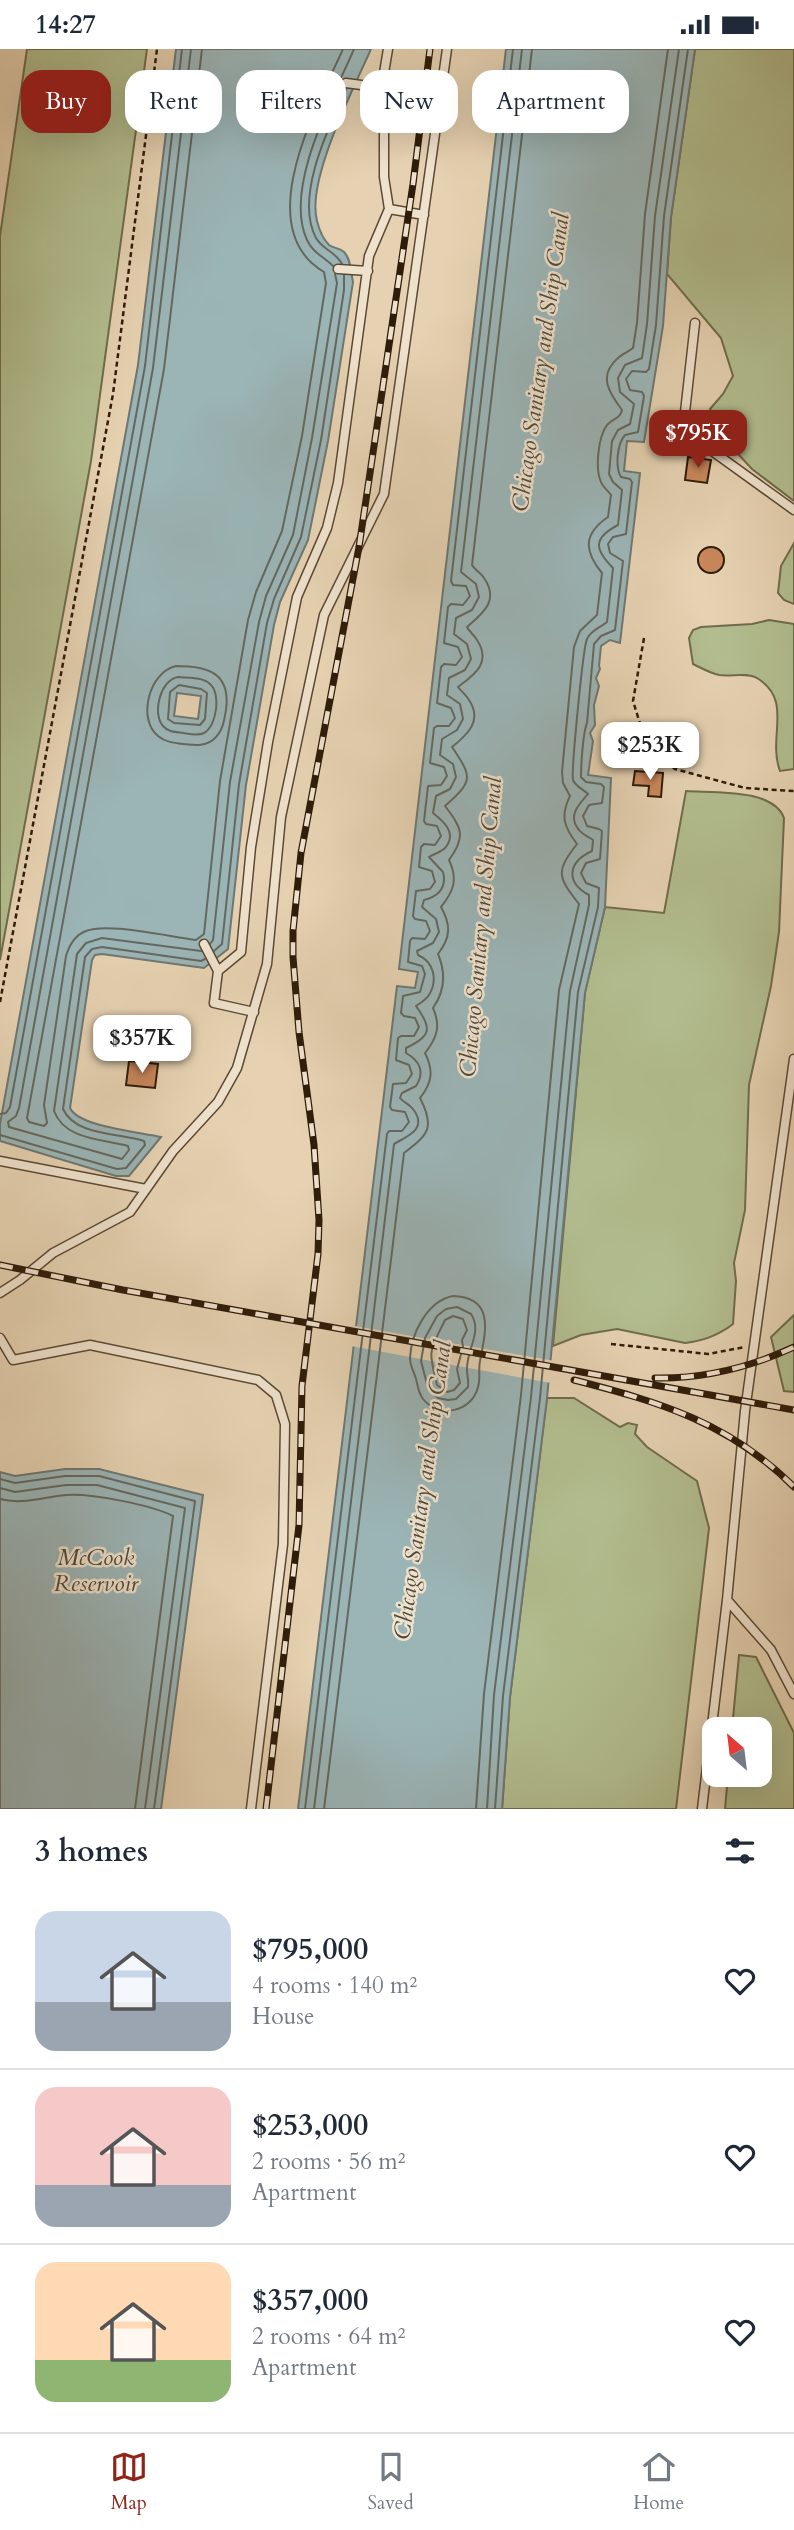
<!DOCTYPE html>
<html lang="en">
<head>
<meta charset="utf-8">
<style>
	:root { --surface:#fff; --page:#f2f2f3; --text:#1f2937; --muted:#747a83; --line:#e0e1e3; --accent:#8f2418 }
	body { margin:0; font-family:Cardo,serif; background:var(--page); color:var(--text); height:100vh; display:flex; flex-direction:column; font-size:26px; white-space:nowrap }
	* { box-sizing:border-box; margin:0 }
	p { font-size:23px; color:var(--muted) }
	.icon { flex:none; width:38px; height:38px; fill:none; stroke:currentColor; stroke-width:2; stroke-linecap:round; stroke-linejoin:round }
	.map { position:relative; height:1760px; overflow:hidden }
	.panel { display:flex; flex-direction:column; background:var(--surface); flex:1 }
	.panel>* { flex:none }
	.banner { position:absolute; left:21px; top:21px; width:752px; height:63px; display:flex; gap:14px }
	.needle { width:46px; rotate:332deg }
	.buttons { position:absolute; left:702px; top:1668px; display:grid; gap:14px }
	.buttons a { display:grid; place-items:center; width:70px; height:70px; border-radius:14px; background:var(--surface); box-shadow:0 7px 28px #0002; font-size:35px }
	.price { position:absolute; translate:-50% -60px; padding:0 16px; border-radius:14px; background:#fff; color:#222; font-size:23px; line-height:46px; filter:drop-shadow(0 2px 4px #0008) }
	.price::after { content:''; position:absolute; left:50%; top:42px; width:21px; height:16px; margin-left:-10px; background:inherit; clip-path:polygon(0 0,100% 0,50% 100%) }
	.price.active { background:var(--accent); color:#fff }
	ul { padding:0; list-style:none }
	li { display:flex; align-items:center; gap:21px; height:175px; padding:0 35px }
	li+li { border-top:2px solid var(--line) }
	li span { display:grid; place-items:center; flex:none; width:196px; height:140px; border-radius:21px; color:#555 }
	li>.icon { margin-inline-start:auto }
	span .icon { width:84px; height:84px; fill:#fffc; stroke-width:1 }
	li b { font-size:30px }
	h2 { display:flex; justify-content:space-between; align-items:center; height:84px; padding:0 35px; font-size:30px }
	.tag { padding:0 24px; border-radius:21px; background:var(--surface); box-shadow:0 7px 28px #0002; font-size:24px; line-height:63px }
	.tag.active { background:var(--accent); color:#fff }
	.status { display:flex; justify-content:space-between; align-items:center; height:49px; padding:0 35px; background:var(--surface); direction:ltr }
	.status svg { height:19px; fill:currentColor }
	.tab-bar { display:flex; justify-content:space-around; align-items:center; height:98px; border-top:2px solid var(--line); background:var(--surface); font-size:19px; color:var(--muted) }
	.tab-bar a { display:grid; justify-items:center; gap:4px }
	.tab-bar .active { color:var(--accent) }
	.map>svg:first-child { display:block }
</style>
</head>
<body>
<div class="status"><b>14:27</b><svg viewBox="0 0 49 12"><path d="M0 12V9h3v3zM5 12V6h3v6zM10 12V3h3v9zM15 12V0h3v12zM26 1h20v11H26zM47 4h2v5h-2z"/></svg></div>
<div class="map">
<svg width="794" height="1760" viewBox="0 0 794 1760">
	<rect width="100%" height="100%" fill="#e6d2b2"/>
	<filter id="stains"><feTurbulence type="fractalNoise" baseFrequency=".00286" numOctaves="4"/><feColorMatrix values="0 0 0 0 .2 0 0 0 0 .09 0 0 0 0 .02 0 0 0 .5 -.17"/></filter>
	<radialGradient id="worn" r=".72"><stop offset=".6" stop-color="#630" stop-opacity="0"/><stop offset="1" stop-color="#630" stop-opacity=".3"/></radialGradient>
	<path fill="#b2bd8f" stroke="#706c4c" stroke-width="2" d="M 27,0 L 147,0 L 91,412 L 0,911 L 0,187 Z
		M 695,0 L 794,0 L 794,452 L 752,420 L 723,389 L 710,360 L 723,345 L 733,327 L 721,289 L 667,225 L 671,168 Z
		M 794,494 L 794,555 L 784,551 L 778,544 L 781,517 Z
		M 769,571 L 794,575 L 794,720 L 780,722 C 767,687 794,652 757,629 C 746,623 731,628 719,626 C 710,624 701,619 693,615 L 689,589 L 693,581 L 701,578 L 752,575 Z
		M 686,742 C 713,744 773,739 784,769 L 779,883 L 771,937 L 749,1036 L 745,1161 L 734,1214 L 736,1232 L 733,1275 C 719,1286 703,1292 685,1294 L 617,1280 L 581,1286 L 553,1297 L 585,943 L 605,858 L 664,864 Z
		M 794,1266 L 794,1343 L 784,1342 L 771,1288 Z
		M 547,1349 L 574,1349 L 620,1378 L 628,1374 L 637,1376 L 635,1385 L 647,1398 L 697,1432 L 709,1479 L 676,1760 L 502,1760 L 510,1648 Z
		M 739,1606 L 756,1608 L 794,1684 L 794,1760 L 725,1760 L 728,1726 L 760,1726 L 760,1680 L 732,1680 Z"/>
	<path fill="#9bb5b7" stroke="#6f7771" stroke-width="2" fill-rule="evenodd" d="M 176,0 L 371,0 C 354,39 306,131 317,172 C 319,180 323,190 329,196 C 333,199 340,199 344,203 C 351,210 351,224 353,233 L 328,392 L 308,491 L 280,553 L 274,576 L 246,736 L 228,900 L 204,919 L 102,905 L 95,906 L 92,911 L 70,1059 C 79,1078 140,1083 161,1088 L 129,1127 L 116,1127 L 0,1092 L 0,1075 L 138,316 ZM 177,644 L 201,647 L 198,670 L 174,667 Z
		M 506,0 L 695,0 L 671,168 L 663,277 L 644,393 L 627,392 L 624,422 L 640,424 L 620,594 L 610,591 L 601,597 L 599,617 L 600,620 L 596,629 L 599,637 L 594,656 L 595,676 L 590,684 L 593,692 L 588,726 L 611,729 L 605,858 L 585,944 L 547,1349 L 510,1648 L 502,1760 L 298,1760 L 397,937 L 415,939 L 418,923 L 399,920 Z
		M 65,1420 L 99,1420 L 203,1446 L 161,1760 L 0,1760 L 0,1423 L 15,1427 Z"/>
	<path fill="#e6d2b2" d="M 355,1277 L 445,1293 L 440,1310 L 442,1314 L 351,1297 Z
		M 451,1294 L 555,1312 L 551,1334 L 447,1315 Z"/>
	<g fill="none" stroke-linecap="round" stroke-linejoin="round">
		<path stroke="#646860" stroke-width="2" d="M 191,0 L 153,319 L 19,1059 L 16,1067 L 8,1073 L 9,1078 L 122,1110 L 129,1101 L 128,1097 C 102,1090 65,1091 54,1062 L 77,905 L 86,894 L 102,889 L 201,902
			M 202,0 L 164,320 L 27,1069 L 29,1073 L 44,1077 L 47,1074 L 44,1056 L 66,907 C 69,897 75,886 86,882 C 107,873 170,888 196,891 L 204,885 L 220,732 L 248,571 L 256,543 L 282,482 L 302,387 L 326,234 L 324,223 C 249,179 318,56 343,0
			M 342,215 C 336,203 323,201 316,189 C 294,148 329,78 346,40
			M 333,217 C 324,208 313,204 307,191 C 283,139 333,49 354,0
			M 176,617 C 208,617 231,624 226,661 C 224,672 223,682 214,690 C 205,698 194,696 183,695 C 174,694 165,693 158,687 C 137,670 149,623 176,617 Z
			M 178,628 C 188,629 203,628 210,635 C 221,644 217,677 204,684 C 198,687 190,685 183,684 C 176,683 168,683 163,677 C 152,665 160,631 178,628 Z
			M 179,636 L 201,640 L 207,644 L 205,670 L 200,676 L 174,674 L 168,670 L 170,643 Z
			M 210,895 L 213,891 L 230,733 L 259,573 L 266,547 L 293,486 L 312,389 L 337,234 L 335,225
			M 214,902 L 222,895 L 239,735 L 267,574 L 274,550 L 301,488 L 321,391 L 344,241 L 344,226
			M 0,1065 L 6,1064 L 10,1058 L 145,317 L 182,0
			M 0,1086 L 117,1120 L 126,1119 L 145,1096 L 144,1092 C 120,1084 75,1087 63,1060 L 85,908 L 92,900 L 102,898 L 201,912 L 205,910
			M 453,1247 C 496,1248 485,1285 480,1312 C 478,1321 481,1329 478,1338 C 472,1363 439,1370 423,1350 C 418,1343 418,1337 416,1330 C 414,1323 410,1317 410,1309 C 411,1285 427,1252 453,1247 Z
			M 457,1258 L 471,1265 C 483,1283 466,1301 467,1321 C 467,1327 469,1331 468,1338 L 456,1350 L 448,1351 L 438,1349 L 428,1339 L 421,1312 L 425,1289 L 437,1267 L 446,1260 Z
			M 453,1267 L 463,1270 L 467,1281 L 462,1291 L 463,1298 L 457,1320 L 460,1334 L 454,1341 L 447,1343 L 437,1336 C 428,1300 429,1304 445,1271 Z
			M 0,1430 L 15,1434 L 65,1427 L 99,1427 L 195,1452 L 154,1760
			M 0,1439 L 15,1443 L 66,1436 L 97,1436 L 185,1459 L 145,1760
			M 0,1450 C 22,1456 43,1448 66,1446 C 90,1444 152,1456 173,1467 L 135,1760
			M 305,1760 L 387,1085 L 389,1082 L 402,1082 L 409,1073 L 405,1063 L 392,1061 L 390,1058 L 393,1035 L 406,1034 L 412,1025 L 409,1016 L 396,1011 L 398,989 L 401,987 L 414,987 L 419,978 L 415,969 L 404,967 L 401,964 L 403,947 L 420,943 L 425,925 L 422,917 L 408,913 L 410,892 L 412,889 L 425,890 L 430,882 L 426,872 L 415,870 L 413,867 L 416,842 L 430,840 L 435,833 L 432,822 L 419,818 L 421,798 L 424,795 L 435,796 L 441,787 L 437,777 L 426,775 L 424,772 L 428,737 L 441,736 L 447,727 L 444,718 L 430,714 L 434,679 L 437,677 L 449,677 L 455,669 L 451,659 L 437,654 L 441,618 L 444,615 L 456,616 L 462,608 L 458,598 L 444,594 L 448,558 L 451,555 L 463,556 L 470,547 L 466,537 L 453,536 L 451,532 L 513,0
			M 314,1760 L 394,1095 C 405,1088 429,1081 413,1060 C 409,1055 403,1053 400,1049 L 402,1044 L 416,1037 C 425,1023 420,1012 406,1004 L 406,999 C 432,987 432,979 416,957 C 420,954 426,951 429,946 C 438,931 434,913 418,906 L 417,902 L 433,894 L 439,883 L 436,870 L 422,858 L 424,851 C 439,847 447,839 443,823 L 429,808 C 433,805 440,804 445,799 C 458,784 443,772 433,764 L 436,747 L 450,740 L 456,728 L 453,715 L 440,706 L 442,690 L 457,681 L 463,670 L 460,655 L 447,646 L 449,629 L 465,621 L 471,610 L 467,595 L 454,585 L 456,569 L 472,561 L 479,548 L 476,535 L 461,523 L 522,0
			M 324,1760 L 404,1104 C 427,1086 436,1080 420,1049 C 432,1034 434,1022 425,1004 C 437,989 441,977 433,959 C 445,942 446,924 438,905 C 451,888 451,876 441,858 C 454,842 458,830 449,811 C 467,787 461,778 445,757 C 473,732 473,729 452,698 C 467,686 483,672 469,651 C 466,646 461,642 458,638 C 474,626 492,614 477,591 C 474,586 469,582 467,578 C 482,565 500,552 484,529 C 481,524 475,521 472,516 L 532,0
			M 476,1760 L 484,1645 L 521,1346 L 559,941 L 579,855 C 558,828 555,823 577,795 C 564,778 560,767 570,747 L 563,734 L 562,723 L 574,598 L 580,582 L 597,566 L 602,524 C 584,502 583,485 608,468 L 611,446 C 608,442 603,438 601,433 C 595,420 598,388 607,376 C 613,369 620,370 622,361 C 610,345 597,327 618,309 C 622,305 628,303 633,299 L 637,274 L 645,165 L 668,0
			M 487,1760 L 494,1646 L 531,1348 L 570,942 L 589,856 L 589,846 C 565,833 568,813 592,802 L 593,791 C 589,788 583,786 579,781 C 567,767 579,755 588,745 C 583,740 576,738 573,731 C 571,724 583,598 587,590 C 591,581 600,579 607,573 L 613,519 C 594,500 593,489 618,476 L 622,441 L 613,433 L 609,425 L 612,392 L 618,381 L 630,375 L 634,355 L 620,343 L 618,329 L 625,316 L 642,309 L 647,275 L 655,167 L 679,0
			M 495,1760 L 503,1647 L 540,1349 L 578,943 L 598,858 L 599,839 L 586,834 L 581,824 L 586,814 L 600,810 L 602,782 L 599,780 L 587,777 L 583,767 L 589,756 L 602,754 L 604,738 L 601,735 L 586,733 L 581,728 C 581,716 583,683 587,674 L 594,595 L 601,587 L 615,581 L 623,512 L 610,504 L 608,495 L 613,488 L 626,485 L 632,433 L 630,430 L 621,428 C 615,418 617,395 625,386 L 638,383 L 644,347 L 642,343 L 630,341 L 626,330 L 632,322 L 646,323 L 649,320 L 656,276 L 664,167 L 688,0"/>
	</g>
	<path fill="#c8875b" stroke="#2e1b09" stroke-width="2" d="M 688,408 L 711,411 L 707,434 L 685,431 Z
		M698 511a13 13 0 1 1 26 0a13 13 0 1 1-26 0Z
		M 635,722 L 663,724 L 661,748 L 648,747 L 649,737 L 633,736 Z
		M 129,1012 L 158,1015 L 155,1039 L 126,1036 Z"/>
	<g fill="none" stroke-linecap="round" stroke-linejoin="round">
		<defs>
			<path id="service" d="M 346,34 L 384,39
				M 389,160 L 424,166
				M 338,220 L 368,222
				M 695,274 L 684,372 L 708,399 L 794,461
				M 204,895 L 218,922
				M 254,963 L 214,954 L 218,922 L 241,903 L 251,798 L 268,693 L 297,548 L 327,479 L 338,434 L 369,207 L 389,160 L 384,128 L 384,24 L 388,0
				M 0,1112 L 146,1140
				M 0,1244 L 20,1231 L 53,1204 L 130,1163 L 173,1102 L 218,1053 L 237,1019 L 267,915 L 281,768 L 324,566 L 384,445 L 447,0
				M 0,1289 L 13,1311 L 90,1296 L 258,1331 L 276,1346 L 285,1375 L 283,1495 L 251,1760
				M 727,1551 L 771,1601 L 794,1645
				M 702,1760 L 727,1551 L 745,1362 L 794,1010"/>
		</defs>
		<use href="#service" stroke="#5c4933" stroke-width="11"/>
		<path stroke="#2e1b09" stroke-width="2.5" stroke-dasharray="5 3.5" stroke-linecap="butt" d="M 644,589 L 633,652 L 647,697 L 675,720 L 745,739 L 794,742
			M 0,953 L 113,345 L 157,0
			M 611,1295 L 708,1305 L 745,1298"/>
		<use href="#service" stroke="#efe2cd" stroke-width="8"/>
		<defs>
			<path id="rail" d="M 0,1216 L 123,1241 L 794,1361
				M 655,1329 C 703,1330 751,1318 794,1298
				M 574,1331 C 660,1353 730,1374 794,1438
				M 266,1760 L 299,1476 L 302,1337 L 318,1205 L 319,1171 L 314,1096 L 299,983 L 293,908 L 293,882 L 301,804 L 359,498 L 413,135 L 430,0"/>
		</defs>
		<use href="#rail" stroke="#2e1b09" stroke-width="7"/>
		<use href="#rail" stroke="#efe2cd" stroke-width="4.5" stroke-dasharray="13" stroke-linecap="butt"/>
	</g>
	<g text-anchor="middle" stroke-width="5" stroke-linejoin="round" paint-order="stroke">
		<g font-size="23" font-style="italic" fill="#4f493d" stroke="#efe2cd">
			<text transform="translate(540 313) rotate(-82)" y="8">Chicago Sanitary and Ship Canal</text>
			<text transform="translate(480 878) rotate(-85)" y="8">Chicago Sanitary and Ship Canal</text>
			<text transform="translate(422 1441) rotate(-82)" y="8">Chicago Sanitary and Ship Canal</text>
			<text x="96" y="1516">McCook<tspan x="96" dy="26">Reservoir</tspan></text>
		</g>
	</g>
	<rect width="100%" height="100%" filter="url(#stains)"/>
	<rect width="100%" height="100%" fill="url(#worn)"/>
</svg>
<div class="buttons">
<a><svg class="needle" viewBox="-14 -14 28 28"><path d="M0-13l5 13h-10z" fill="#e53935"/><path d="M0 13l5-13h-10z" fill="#747a83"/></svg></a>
</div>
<b class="price active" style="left:698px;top:421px">$795K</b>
<b class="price" style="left:650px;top:733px">$253K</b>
<b class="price" style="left:142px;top:1026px">$357K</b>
<div class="banner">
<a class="tag active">Buy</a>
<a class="tag">Rent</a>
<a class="tag">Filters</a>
<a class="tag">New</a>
<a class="tag">Apartment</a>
</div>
</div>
<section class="panel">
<h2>3 homes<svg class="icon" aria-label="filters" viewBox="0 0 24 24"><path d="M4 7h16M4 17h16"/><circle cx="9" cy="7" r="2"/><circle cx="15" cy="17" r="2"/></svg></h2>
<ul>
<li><span style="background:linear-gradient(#c9d6e8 65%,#9aa5b1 0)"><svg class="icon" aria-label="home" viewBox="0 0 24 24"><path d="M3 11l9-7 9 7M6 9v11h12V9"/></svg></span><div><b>$795,000</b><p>4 rooms · 140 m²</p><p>House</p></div><svg class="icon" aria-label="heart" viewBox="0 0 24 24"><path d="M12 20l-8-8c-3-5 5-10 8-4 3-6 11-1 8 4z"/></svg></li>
<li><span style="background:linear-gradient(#f6c9c9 70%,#9aa5b1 0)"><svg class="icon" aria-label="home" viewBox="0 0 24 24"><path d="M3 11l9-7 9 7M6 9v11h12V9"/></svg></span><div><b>$253,000</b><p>2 rooms · 56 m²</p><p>Apartment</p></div><svg class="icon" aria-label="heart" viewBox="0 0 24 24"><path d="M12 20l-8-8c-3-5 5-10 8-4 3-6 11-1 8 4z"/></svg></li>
<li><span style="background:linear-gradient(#ffd9b3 70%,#8fb573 0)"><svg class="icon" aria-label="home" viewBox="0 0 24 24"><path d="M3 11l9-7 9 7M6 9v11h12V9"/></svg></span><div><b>$357,000</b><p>2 rooms · 64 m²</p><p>Apartment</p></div><svg class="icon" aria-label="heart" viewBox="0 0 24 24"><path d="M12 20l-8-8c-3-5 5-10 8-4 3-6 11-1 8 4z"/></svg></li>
</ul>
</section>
<nav class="tab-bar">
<a class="active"><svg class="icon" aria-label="map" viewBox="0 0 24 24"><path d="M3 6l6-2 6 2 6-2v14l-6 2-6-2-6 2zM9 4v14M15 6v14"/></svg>Map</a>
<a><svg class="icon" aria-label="saved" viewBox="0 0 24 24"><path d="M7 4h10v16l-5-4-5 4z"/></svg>Saved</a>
<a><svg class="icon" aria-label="home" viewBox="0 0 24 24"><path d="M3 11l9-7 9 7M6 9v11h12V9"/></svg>Home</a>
</nav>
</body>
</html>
